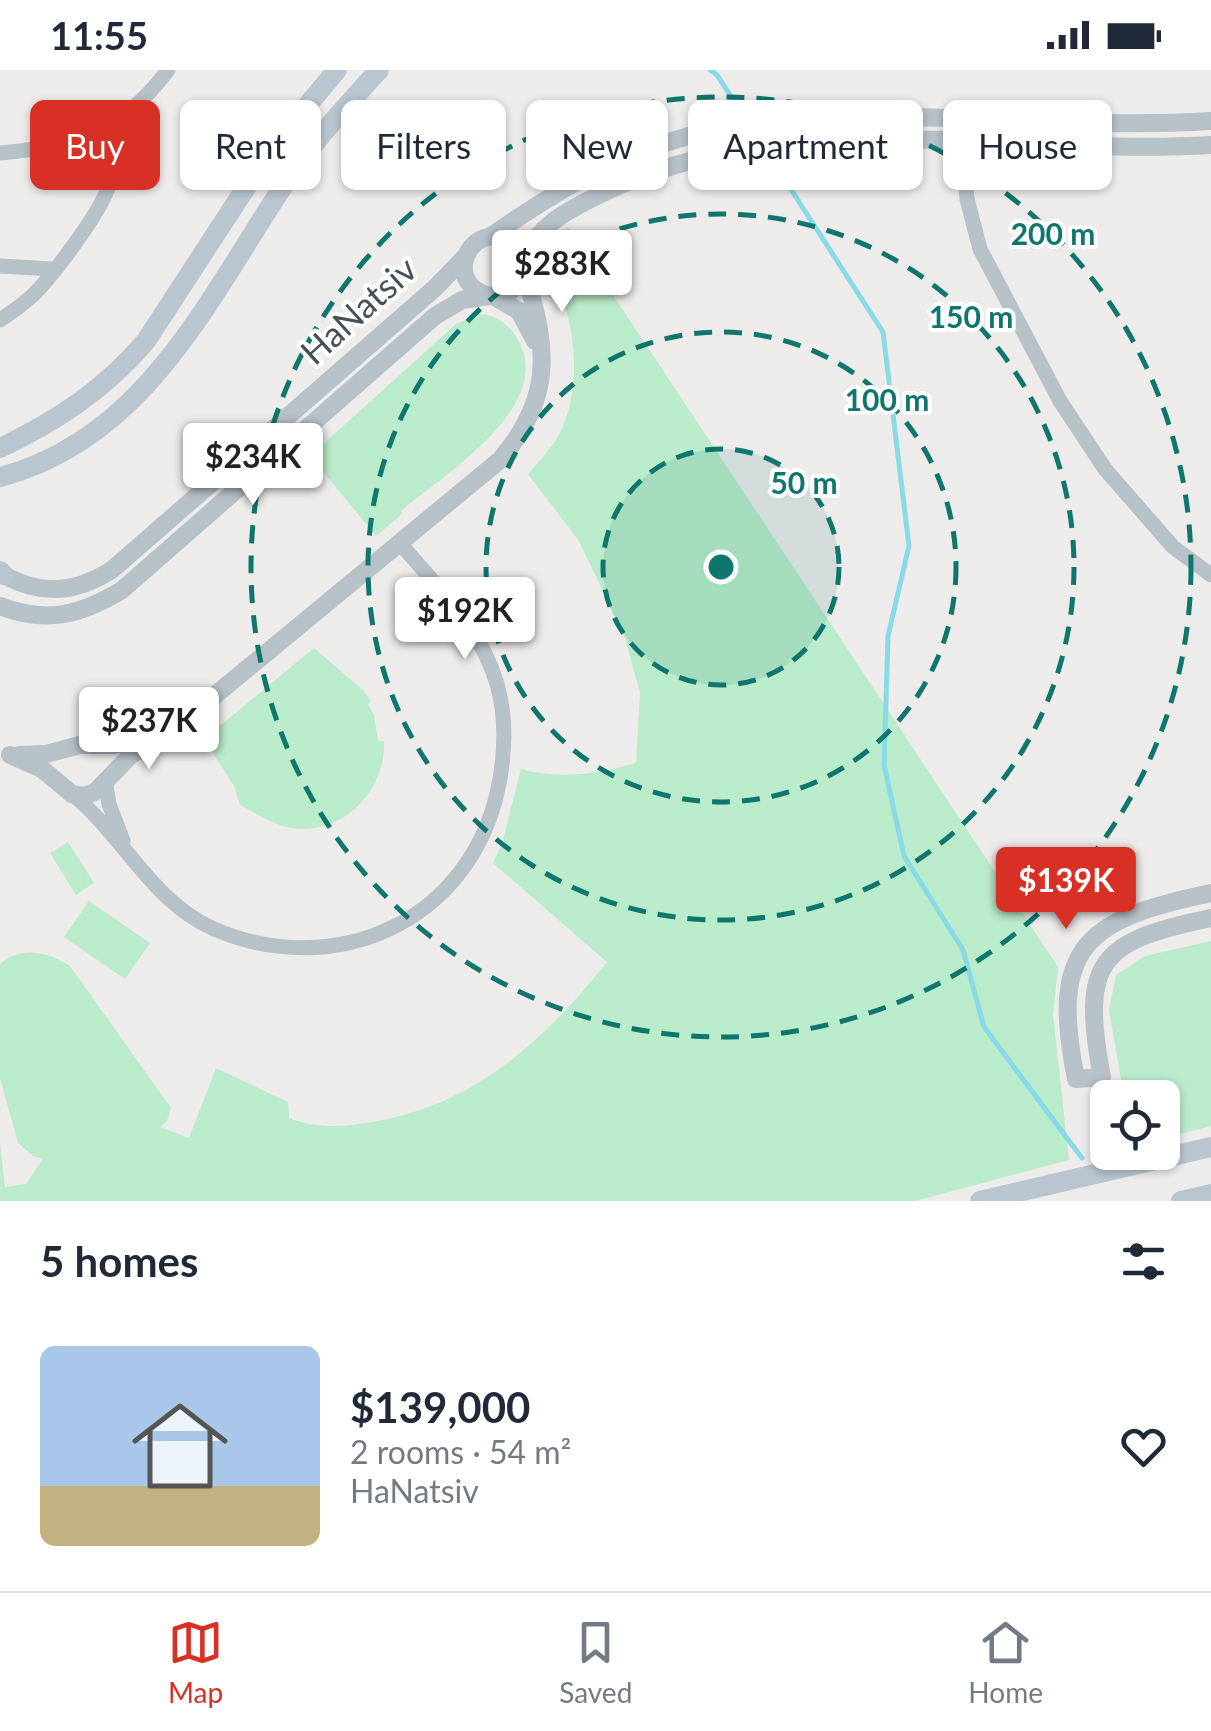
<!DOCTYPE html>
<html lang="en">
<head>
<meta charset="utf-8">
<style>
	:root { --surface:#fff; --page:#f2f2f3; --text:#1f2937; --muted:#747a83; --line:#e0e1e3; --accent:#d93025 }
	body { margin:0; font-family:Lato,sans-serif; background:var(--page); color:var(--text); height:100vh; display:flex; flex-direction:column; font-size:38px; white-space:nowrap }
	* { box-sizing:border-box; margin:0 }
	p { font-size:32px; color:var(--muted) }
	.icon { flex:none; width:55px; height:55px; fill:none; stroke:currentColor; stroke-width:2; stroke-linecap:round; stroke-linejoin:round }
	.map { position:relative; height:1131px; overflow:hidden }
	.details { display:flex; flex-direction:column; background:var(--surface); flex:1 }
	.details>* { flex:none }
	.hud { position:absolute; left:30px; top:30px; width:1152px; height:90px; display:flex; gap:20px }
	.tools { position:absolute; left:1090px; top:1010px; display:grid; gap:20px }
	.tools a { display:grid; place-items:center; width:90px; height:90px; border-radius:15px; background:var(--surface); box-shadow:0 2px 8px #0004; font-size:50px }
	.price { position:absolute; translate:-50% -85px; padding:0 22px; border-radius:10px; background:#fff; color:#222; font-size:32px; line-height:65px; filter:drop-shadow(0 2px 5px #0008) }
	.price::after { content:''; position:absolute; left:50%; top:60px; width:30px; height:22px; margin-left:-15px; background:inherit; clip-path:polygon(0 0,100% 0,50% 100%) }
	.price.current { background:var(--accent); color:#fff }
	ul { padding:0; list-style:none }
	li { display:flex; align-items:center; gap:30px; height:250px; padding:0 40px }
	li span { display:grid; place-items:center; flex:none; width:280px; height:200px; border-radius:15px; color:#555 }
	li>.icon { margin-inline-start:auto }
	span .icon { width:120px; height:120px; fill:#fffc; stroke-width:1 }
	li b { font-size:42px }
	h2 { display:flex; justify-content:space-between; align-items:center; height:120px; padding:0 40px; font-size:42px }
	.pill { padding:0 35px; border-radius:15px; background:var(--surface); box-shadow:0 2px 8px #0004; font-size:35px; line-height:90px }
	.pill.current { background:var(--accent); color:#fff }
	.status { display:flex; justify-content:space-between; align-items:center; height:70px; padding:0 50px; background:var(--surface); direction:ltr }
	.status svg { height:28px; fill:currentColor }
	.menu { display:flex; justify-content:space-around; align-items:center; height:140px; border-top:2px solid var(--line); background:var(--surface); font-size:28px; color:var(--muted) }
	.menu a { display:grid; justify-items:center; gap:5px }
	.menu .current { color:var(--accent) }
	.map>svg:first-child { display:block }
</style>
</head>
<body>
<div class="status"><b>11:55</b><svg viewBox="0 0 49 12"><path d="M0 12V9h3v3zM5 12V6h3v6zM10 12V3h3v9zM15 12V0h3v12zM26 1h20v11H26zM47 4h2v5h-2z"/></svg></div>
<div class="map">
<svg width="1211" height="1131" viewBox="0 0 1211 1131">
	<rect width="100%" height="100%" fill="#eeebeb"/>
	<path fill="#baebca" d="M 568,157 L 1058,897 L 1053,945 L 1069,1090 L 915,1131 L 0,1131 L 0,1073 L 5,1117 L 26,1114 L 43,1089 L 33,1086 L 18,1073 L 0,1008 L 0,894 C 21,875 49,882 70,896 L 171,1038 L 167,1051 L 160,1057 L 189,1068 L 216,998 L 288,1032 L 289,1048 C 316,1059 343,1057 372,1052 C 474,1036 545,970 607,892 L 493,793 L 502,774 L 521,699 C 561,710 597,704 636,693 L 640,623 L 625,568 L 579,471 L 528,404 C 539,391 554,376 561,361 C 587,303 571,234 543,181 Z
		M 479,244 C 496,245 507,253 517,268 C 558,335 443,405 401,441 L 402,444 L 376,466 L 310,386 L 456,254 Z
		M 314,578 L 363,620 L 371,631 L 368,634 L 374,645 L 378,671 L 384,671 C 386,721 343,766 291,758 C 273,755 256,743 240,735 L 234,716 L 204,669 Z
		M 68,772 L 94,813 L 76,825 L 50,783 Z
		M 89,831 L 150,873 L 125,909 L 64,867 Z
		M 1211,871 L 1211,1056 L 1163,1068 L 1162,1028 L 1124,1027 L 1109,940 L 1116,905 L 1145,886 Z"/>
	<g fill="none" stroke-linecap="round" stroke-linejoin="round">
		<path stroke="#89dae7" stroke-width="5" d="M 710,0 L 717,5 L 746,49
			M 752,59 L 883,262 L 909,476 L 888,566 L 884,695 L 904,786 L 963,880 L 984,957 L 1082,1088"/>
		<path stroke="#b7c1c8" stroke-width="15" d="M 963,73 L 967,129 L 980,179 L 1060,331 L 1105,399 L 1173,477 L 1211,505
			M 0,83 C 75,76 121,63 168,0
			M 0,196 L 52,199
			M 0,250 C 11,243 22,235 32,226 C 50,209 109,133 110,109 C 110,95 102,78 98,64
			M 105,710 L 109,734 L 123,771
			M 72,724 C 124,766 151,831 214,859 C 335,911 469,852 498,719 C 505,685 507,649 497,614 C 481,558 436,516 399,472"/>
		<path stroke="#b7c1c8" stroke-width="18" d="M 491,166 C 546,128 601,94 665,73 C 747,46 829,46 914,47 C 1012,49 1113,57 1211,51
			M 524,191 C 538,154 567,141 601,124 C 790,31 1009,87 1211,75
			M 493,226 L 519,241 L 535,271
			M 0,503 C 40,526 75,524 113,499 L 435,218 L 465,187
			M 0,536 C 46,554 81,545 122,520 L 435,246 L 462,230 L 489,226
			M 10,685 L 42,699 L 72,724 L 84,726 L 95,722 L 130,686 L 202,636 L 500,390 C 551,330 549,283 527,211 C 523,198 525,186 515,175 C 497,156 467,169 464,194 C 462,212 475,222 490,226 L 510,222 L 524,202
			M 19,685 L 46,684 L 80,675 L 114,675 L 150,666
			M 1211,823 C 1086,849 1049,876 1076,1009 L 1102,1007 C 1080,891 1099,871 1211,848"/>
		<path stroke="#b9c5cf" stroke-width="20" d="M 0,378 C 57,351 105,319 146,271 L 273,76 L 337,0
			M 0,407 C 146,369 209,227 286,112 C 314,71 346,36 379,0
			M 0,501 L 4,505
			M 980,1131 L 1211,1077
			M 1181,1131 L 1211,1124"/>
	</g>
	<circle cx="721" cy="497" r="118" fill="#0f766e" fill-opacity=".12"/>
	<g fill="none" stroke="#0f766e" stroke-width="5" stroke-dasharray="18 12">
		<circle cx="721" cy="497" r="118"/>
		<circle cx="721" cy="497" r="235"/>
		<circle cx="721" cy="497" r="353"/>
		<circle cx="721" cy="497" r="470"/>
	</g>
	<g text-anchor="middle" stroke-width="8" stroke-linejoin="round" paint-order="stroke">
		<g font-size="35" fill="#455058" stroke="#fff">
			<text transform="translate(359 241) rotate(-42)" y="12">HaNatsiv</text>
		</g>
	</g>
	<circle cx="721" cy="497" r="15" fill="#0f766e" stroke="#fff" stroke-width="5"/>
	<g font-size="30" text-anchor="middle" font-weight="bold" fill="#0f766e" stroke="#fff" stroke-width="8" stroke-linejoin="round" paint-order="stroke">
		<text x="1053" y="175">200 m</text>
		<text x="971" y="258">150 m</text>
		<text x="887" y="341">100 m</text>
		<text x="804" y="424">50 m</text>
	</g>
</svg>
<div class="tools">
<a><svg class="icon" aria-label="locate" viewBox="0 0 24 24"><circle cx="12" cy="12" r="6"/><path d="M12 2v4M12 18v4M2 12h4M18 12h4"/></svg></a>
</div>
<b class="price" style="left:562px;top:245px">$283K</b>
<b class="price" style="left:253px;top:438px">$234K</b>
<b class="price" style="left:465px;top:592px">$192K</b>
<b class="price" style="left:149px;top:702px">$237K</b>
<b class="price current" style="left:1066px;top:862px">$139K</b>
<div class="hud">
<a class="pill current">Buy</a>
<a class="pill">Rent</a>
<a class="pill">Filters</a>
<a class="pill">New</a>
<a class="pill">Apartment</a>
<a class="pill">House</a>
</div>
</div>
<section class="details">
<h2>5 homes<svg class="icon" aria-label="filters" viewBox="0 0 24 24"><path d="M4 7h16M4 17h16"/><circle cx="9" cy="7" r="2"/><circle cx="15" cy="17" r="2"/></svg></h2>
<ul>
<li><span style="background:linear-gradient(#a9c7e8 70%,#c2b280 0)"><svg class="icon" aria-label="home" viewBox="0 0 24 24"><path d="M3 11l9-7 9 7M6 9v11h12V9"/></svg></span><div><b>$139,000</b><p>2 rooms · 54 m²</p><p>HaNatsiv</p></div><svg class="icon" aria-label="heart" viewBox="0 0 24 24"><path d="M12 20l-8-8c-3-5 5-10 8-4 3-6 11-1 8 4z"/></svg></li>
</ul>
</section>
<nav class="menu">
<a class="current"><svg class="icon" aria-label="map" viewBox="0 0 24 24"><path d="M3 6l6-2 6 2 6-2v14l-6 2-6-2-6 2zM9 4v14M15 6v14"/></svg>Map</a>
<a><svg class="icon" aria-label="saved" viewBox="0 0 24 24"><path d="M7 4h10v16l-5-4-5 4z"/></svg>Saved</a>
<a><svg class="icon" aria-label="home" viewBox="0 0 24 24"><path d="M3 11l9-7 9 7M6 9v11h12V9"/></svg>Home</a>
</nav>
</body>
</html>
